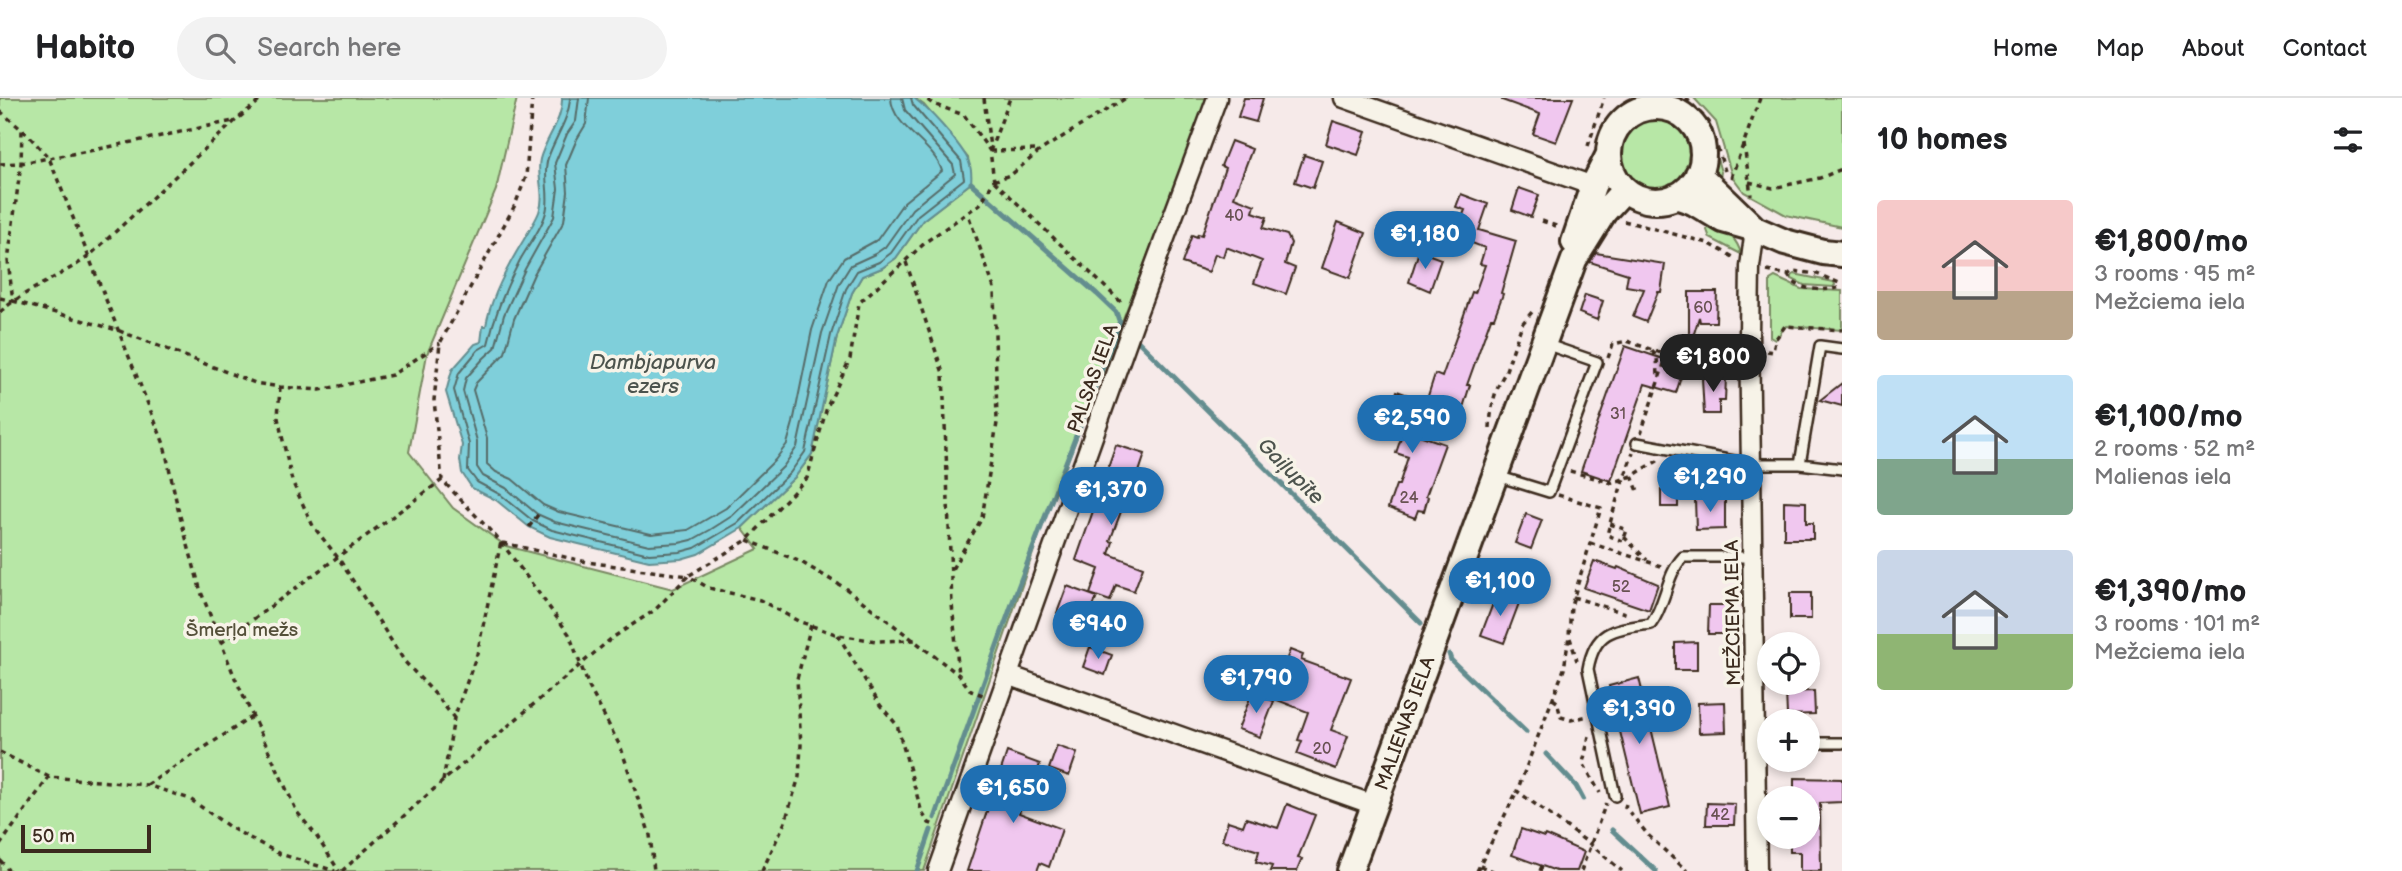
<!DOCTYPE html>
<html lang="en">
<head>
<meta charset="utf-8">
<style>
	:root { --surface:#fff; --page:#f2f2f2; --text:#202124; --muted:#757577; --line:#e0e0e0; --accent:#1f6fb2 }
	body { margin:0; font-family:"Balsamiq Sans",sans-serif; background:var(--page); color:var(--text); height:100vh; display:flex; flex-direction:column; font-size:26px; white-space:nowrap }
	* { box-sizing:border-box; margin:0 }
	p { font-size:23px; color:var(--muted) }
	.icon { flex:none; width:38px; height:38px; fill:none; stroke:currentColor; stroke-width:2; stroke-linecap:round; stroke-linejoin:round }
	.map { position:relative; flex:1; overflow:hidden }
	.side { display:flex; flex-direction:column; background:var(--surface); width:560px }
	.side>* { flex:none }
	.controls { position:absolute; left:1757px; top:534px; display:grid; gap:14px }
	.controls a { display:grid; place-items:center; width:63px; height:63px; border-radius:50%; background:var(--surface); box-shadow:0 4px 10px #0003; font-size:35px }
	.scale { position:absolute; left:21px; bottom:18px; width:130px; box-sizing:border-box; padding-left:7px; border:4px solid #3b2a1e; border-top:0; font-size:19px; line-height:24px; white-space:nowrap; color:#3b2a1e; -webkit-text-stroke:5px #f7f3e8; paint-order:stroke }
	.price { position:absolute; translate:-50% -60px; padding:0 16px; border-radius:24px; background:var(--accent); color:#fff; font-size:23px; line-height:46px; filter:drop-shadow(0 2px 4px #0008) }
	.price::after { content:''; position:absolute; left:50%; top:42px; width:21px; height:16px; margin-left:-10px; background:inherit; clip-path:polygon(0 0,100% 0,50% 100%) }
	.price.selected { background:#222; color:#fff }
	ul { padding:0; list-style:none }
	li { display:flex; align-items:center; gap:21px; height:175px; padding:0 35px }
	li span { display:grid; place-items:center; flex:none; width:196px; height:140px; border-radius:7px; color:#555 }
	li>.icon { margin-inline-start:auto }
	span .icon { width:84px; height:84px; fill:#fffc; stroke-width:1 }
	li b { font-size:30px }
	h2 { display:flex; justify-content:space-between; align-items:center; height:84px; padding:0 35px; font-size:30px }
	header { display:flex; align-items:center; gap:42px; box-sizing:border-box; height:98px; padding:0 35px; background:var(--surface); border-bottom:2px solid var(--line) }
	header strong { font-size:33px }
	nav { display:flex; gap:38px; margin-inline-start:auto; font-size:24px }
	.search { width:490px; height:63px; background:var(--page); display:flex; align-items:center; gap:18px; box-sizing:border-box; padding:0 24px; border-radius:38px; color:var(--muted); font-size:26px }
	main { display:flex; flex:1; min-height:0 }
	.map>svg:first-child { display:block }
</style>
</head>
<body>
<header>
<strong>Habito</strong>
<div class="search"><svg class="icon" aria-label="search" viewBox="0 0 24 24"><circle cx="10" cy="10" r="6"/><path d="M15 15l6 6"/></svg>Search here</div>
<nav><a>Home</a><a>Map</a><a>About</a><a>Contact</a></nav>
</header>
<main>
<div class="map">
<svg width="1842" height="773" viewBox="0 0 1842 773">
	<rect width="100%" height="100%" fill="#f6eae9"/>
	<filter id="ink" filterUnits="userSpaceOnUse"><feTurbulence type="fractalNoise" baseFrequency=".0143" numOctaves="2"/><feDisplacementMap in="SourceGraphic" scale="14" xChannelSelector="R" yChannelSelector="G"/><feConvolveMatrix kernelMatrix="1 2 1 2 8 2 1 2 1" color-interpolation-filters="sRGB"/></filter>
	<g filter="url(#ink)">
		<path fill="#b7e7a6" stroke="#798862" stroke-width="2" d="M 0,0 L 517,0 L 496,92 L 427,256 L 409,354 L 453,410 L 506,448 L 673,491 L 758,451 L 742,430 L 795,379 L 812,356 L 837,239 L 852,195 L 862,178 L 882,170 L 896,160 L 923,122 L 971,85 L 968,60 L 924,7 L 914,0 L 1209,0 L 1042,429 L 924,773 L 0,773 Z
			M 1664,0 L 1679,0 L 1698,17 L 1708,31 L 1721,74 L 1719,85 C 1709,73 1710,68 1709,54 C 1708,22 1687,14 1664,0 Z
			M 1694,0 L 1842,0 L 1842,129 L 1786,117 L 1744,94 L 1732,78 L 1716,24 Z
			M1621 56a34 34 0 1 1 68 0a34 34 0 1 1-68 0Z
			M 1711,122 C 1724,132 1737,139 1741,156 L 1710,140 L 1707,132 Z
			M 1794,176 L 1834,184 L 1835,187 L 1833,189 L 1804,187 L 1792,181 L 1792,178 Z
			M 1775,179 L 1801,191 L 1842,193 L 1842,232 L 1786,228 L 1775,242 L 1770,239 L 1770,182 Z"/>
		<path fill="#7fcfda" stroke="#648d8f" stroke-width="2" d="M 562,0 L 914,0 C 931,13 954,39 966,58 C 971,66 972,76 971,85 L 923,122 L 896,160 L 882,170 L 862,178 L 852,195 L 837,239 L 812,356 L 795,379 L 742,430 L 698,456 L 681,461 L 649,463 L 550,439 L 529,429 L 496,402 L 472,390 L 462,375 L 460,362 L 462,347 L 446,294 L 452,272 L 475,246 L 481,244 L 483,228 L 486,228 C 490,202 509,166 523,143 C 528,134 535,124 539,114 C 546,97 536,78 540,61 C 546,39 563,22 562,0 Z"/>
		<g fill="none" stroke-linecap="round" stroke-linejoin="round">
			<path stroke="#566c69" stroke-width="2" d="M 570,0 C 569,22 555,39 548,60 C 542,77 551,96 546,114 C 542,132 526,149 518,166 C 505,191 494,219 488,246 L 478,252 L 459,275 L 454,292 L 469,346 L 468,372 L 477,384 L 501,397 L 533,423 L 552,432 L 649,456 L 680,454 L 695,450 L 738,425 L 790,375 L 805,354 L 831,237 L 846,191 L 857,173 L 879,164 L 891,155 L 918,117 L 964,81 L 961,63 L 913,7 L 911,0
				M 579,0 L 576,23 L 567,36 L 555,65 L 558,91 L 554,119 L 525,171 L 504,217 L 495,250 L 484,260 L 466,280 L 463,293 L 477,343 L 477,369 L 483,378 L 506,390 L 537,416 L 555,424 L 649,447 L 679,445 L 692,442 L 710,432 L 732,418 L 783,369 L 797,349 L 822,235 L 839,186 L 851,167 L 875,156 L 885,149 L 912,111 L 955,76 L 953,67 L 905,12 L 902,0
				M 589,0 L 586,26 L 577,41 L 566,67 L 568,94 L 564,123 L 534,176 L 514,221 L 505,255 L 476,285 L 473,292 L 487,340 L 487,366 L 496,374 L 512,381 L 543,407 L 559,414 L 651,436 L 688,432 L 726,410 L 775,362 L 787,346 L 793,325 L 812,232 L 829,182 L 844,160 L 877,142 L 904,104 L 942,73 C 934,46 892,29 891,0"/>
			<path stroke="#648d8f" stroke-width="5" d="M 971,85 L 1097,196 L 1116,214 L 1121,228
				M 1138,243 L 1421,525
				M 1449,556 L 1451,562 L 1526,634
				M 1546,656 L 1576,688 L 1583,701
				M 935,720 L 1017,492 L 1120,223
				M 1612,732 L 1656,773
				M 917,773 L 931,732"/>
		</g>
		<path fill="#f0c7ef" stroke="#3b2a1e" stroke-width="2" d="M 1244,0 L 1263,0 L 1256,24 L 1238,19 Z
			M 1502,0 L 1573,0 L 1556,44 L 1533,36 L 1540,16 L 1502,2 Z
			M 1333,23 L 1366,34 L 1358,57 L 1326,46 Z
			M 1231,43 L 1252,51 L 1234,99 L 1255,107 L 1253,114 L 1267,119 L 1263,130 L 1287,137 L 1291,145 L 1285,166 L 1295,170 L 1286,196 L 1254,185 L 1262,163 L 1226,149 L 1223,159 L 1215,156 L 1209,174 L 1182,165 L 1192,137 L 1197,139 L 1198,136 L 1202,137 L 1225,70 L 1221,68 Z
			M 1304,57 L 1322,63 L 1313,90 L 1295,84 Z
			M 1519,90 L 1539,97 L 1531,119 L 1512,112 Z
			M 1461,96 L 1488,106 L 1479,132 L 1516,143 L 1501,195 L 1503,196 L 1494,220 L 1491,220 L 1467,287 L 1470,287 L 1462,313 L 1427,301 L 1435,276 L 1442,279 L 1472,194 L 1475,195 L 1485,167 L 1480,166 L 1485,150 L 1454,138 L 1465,112 L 1456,109 Z
			M 1338,124 L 1366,135 L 1350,180 L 1322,170 Z
			M 1419,153 L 1441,161 L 1430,193 L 1409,184 Z
			M 1596,155 L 1665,166 L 1661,194 L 1658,194 L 1646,224 L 1633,219 L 1644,191 L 1626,188 L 1628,176 L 1590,164 Z
			M 1689,194 L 1717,194 L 1716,224 L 1700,224 L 1699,219 L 1692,242 L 1689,242 Z
			M 1585,197 L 1603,203 L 1597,222 L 1579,215 Z
			M 1625,248 L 1660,260 L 1687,260 L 1676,295 L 1645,286 L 1611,383 L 1581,373 Z
			M 1726,279 L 1725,303 L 1719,303 L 1719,316 L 1704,316 L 1702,280 Z
			M 1842,285 L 1842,308 L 1820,302 Z
			M 1397,293 L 1427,304 L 1416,336 L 1445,346 L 1426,398 L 1428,399 L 1424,413 L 1418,412 L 1415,420 L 1388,410 L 1396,387 L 1399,387 L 1408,359 L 1396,355 L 1401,340 L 1383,334 Z
			M 1116,347 L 1145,356 L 1138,377 L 1135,376 L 1110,443 L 1113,444 L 1109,456 L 1143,469 L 1134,493 L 1116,487 L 1110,503 L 1090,496 L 1099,471 L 1076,462 Z
			M 1661,391 L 1678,391 L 1678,409 L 1661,409 Z
			M 1695,401 L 1725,401 L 1725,431 L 1696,432 Z
			M 1784,403 L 1806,404 L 1806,425 L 1813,425 L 1813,441 L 1784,441 Z
			M 1526,416 L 1542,422 L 1531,451 L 1515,445 Z
			M 1594,463 L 1617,471 L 1618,469 L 1658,486 L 1649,512 L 1584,490 Z
			M 1067,488 L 1097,499 L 1084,530 L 1067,524 L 1068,519 L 1057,515 Z
			M 1497,495 L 1519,505 L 1504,545 L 1481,537 Z
			M 1790,495 L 1811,495 L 1811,521 L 1790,521 Z
			M 1709,507 L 1731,507 L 1731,536 L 1708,536 Z
			M 1697,544 L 1697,572 L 1675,572 L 1675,545 Z
			M 1090,549 L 1112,557 L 1105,577 L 1083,569 Z
			M 1290,552 L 1303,557 L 1301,562 L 1351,580 L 1331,632 L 1348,638 L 1336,671 L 1297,656 L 1302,643 L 1298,642 L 1308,614 L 1272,600 Z
			M 1639,580 L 1670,709 L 1640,716 L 1609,588 Z
			M 1814,593 L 1815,616 L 1787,617 L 1786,594 Z
			M 1252,595 L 1274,603 L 1260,639 L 1238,631 Z
			M 1725,604 L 1726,634 L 1699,635 L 1698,605 Z
			M 1057,648 L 1077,655 L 1069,678 L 1049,671 Z
			M 1007,654 L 1040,666 L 1034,682 L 1032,681 L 1019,715 L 1062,731 L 1049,769 L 1040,765 L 1037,773 L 967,773 Z
			M 1794,680 L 1842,681 L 1842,704 L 1820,705 L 1821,773 L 1800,773 L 1800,754 L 1790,754 L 1790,738 L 1808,738 L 1808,700 L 1794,700 Z
			M 1707,705 L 1735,706 L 1734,727 L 1706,727 Z
			M 1287,706 L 1315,717 L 1298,760 L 1302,761 L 1297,773 L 1270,773 L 1272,768 L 1256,764 L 1259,753 L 1222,742 L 1228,723 L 1243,728 L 1246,720 L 1278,730 Z
			M 1521,731 L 1544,739 L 1545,737 L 1584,754 L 1577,773 L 1556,773 L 1512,757 Z"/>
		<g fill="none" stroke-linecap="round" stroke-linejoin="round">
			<defs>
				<path id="lane" d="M 1637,345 L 1750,366 L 1800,366 L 1842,371
					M 1800,366 L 1820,248 L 1842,251
					M 1497,378 L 1549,394 L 1597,264 L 1545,246
					M 1808,645 L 1842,645
					M 1615,698 L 1588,571 C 1595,531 1615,531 1651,526 C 1666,506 1666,477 1683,459 L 1752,459"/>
				<path id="street" d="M 1344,0 L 1593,88
					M 1755,131 L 1750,169 L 1749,236 L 1757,773
					M 1008,577 L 1374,707
					M 938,773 L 1136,218 L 1217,0"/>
				<path id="secondary" d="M1609 56a47 47 0 1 1 94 0a47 47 0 1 1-94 0Z
					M 1698,76 L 1752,128
					M 1676,98 L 1693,104 L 1723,122 L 1755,131 L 1785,144 L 1823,154 L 1842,156
					M 1574,144 L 1593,88 L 1609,56
					M 1350,773 L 1574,162 L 1604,114 L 1625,91"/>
			</defs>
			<use href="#lane" stroke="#3b2a1e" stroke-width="14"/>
			<use href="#street" stroke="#3b2a1e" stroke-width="23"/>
			<use href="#secondary" stroke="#3b2a1e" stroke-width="30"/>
			<path stroke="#3b2a1e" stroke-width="3.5" stroke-dasharray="5 5" stroke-linecap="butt" d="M 532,0 L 526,79 L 515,107 L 440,245 L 434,302 L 442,382 L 501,444 L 569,536 L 589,589 L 621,650 L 650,737 L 654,773
				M 984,0 L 990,50
				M 1686,0 L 1709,24 L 1725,73
				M 0,13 L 28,37 L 49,60 L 164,346 L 178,411 L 201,494 L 235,580 L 297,714 L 315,736 L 339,773
				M 1744,46 L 1751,97
				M 1588,48 L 1604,0
				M 990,53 L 1010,0
				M 990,53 L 1040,52
				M 0,66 L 21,65 L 94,52 L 233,23
				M 1731,80 L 1760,0
				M 994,83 L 1122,205
				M 994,83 L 1012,76 L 1041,52 L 1126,0
				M 1749,84 L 1773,90 L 1820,80 L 1842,71
				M 1542,123 L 1559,129
				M 1624,123 L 1708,145 L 1735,160
				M 906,164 L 943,275 L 952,506 L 959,577
				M 1767,173 L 1788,177 L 1793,173 L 1817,176 L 1842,186
				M 1788,177 C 1796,194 1826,193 1842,189
				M 0,200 L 13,203 L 8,163 L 21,65 L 22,32
				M 13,203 L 117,232 L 255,285 L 280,289 L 320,292 L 392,277 L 440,245
				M 0,214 C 26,191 60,179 88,159 L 235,23 L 263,0
				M 1652,253 L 1657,259 L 1658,278
				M 1767,253 L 1773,254 L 1775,242 L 1785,228 L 1842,232
				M 1608,260 L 1613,246 L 1627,243 L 1667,257 L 1641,335
				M 280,289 L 278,320 L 292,383 L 313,428 L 339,461 L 405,564 L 436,597 L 454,620
				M 1490,330 C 1491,310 1494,292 1505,275 L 1522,226 L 1532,214
				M 1570,373 L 1612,385 L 1632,378 L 1659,362
				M 1632,378 L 1638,393
				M 1558,397 L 1601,410 L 1571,508 L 1569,538 L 1564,571 L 1517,693 L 1590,746 L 1622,773
				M 1610,426 L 1627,432 L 1623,443 L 1607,437 C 1614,409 1623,382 1633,355
				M 529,429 L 540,414
				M 1624,439 L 1647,462
				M 747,442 L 801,464 L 845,490 L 959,577 L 971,593 L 983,597
				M 503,445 L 587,464 L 688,478 L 747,442 L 807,380 L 827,309 L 850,261 L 859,205 L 927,143 L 980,106 L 994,83 L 990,53 L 964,17 L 933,6 L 925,0
				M 1590,445 L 1661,468
				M 952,471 L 982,420 L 997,325 L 994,190 L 968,116
				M 1573,499 L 1628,516
				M 838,537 L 880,607 L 897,627 L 922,715 L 929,725 L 937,728
				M 1570,540 L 1577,563
				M 221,545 L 442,382
				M 1553,601 L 1557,604 L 1561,619 L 1571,622 L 1588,618
				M 1589,638 L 1583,665 L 1600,695
				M 0,654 L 49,679 L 147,687 L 190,701 L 231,730 L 280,756 L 335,773
				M 443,683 L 454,620 L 477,556 L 501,444
				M 147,687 L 253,618
				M 1626,706 L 1625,709 L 1649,738 L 1687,773
				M 0,747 L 49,679
				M 0,762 L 9,773
				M 1480,768 L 1493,773
				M 342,773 L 443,683 L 612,540 L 655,512 L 688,478 L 709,490 L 760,502 L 798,523 L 838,537 L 877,543 L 915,542
				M 762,773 L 785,724 L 799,679 L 801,647 L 797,581 L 811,527
				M 1477,773 L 1517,693
				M 1540,773 L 1542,768
				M 1581,773 L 1606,705"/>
			<use href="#lane" stroke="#f7f3e8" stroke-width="9"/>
			<use href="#street" stroke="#f7f3e8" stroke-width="18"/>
			<use href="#secondary" stroke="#f7f3e8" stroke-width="24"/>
		</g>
	</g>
	<g text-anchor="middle" stroke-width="7" stroke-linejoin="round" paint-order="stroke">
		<g font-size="16" fill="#685152">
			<text x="1234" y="123">40</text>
			<text x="1703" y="215">60</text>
			<text x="1618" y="321">31</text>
			<text x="1409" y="405">24</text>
			<text x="1621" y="494">52</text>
			<text x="1322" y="656">20</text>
			<text x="1720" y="722">42</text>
		</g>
		<g font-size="19" fill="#3b2a1e" stroke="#f7f3e8">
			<text transform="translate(1092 280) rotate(-70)" y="7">PALSAS IELA</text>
			<text transform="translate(1732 515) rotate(-91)" y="7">MEŽCIEMA IELA</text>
			<text transform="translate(1404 625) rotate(-70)" y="7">MALIENAS IELA</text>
		</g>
		<g font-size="19" fill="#545039" stroke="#f7f3e8">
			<text x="242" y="538">Šmerļa mežs</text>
		</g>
		<g font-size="21" font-style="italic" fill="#4c534d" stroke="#f7f3e8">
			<text x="653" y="271">Dambjapurva<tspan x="653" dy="24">ezers</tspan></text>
			<text transform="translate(1291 373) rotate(45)" y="7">Gaiļupīte</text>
		</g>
	</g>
</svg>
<div class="controls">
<a><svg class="icon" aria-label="locate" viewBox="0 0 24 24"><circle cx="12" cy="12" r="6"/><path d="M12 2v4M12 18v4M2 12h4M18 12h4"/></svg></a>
<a>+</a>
<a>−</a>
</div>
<div class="scale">50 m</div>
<b class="price" style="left:1425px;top:173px">€1,180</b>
<b class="price selected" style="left:1713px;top:296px">€1,800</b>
<b class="price" style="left:1412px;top:357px">€2,590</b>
<b class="price" style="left:1710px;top:416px">€1,290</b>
<b class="price" style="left:1111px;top:429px">€1,370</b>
<b class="price" style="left:1500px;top:520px">€1,100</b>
<b class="price" style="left:1098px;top:563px">€940</b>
<b class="price" style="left:1256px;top:617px">€1,790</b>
<b class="price" style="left:1639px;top:648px">€1,390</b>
<b class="price" style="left:1013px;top:727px">€1,650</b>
</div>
<section class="side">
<h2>10 homes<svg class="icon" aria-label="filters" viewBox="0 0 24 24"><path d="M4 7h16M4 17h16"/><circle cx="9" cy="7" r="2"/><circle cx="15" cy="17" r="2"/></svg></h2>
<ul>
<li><span style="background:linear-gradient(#f6c9c9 65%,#b9a48a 0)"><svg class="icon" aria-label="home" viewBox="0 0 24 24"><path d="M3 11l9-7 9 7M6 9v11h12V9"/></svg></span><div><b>€1,800/mo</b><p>3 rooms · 95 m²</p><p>Mežciema iela</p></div></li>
<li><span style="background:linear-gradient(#bfe0f5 60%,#7fa58c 0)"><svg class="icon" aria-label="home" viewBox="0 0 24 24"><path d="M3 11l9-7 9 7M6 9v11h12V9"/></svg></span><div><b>€1,100/mo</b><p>2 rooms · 52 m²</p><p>Malienas iela</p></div></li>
<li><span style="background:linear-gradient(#c9d6e8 60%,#8fb573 0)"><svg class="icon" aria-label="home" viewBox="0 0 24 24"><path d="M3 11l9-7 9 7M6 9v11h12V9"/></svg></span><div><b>€1,390/mo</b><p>3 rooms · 101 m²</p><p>Mežciema iela</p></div></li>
</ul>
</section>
</main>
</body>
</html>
